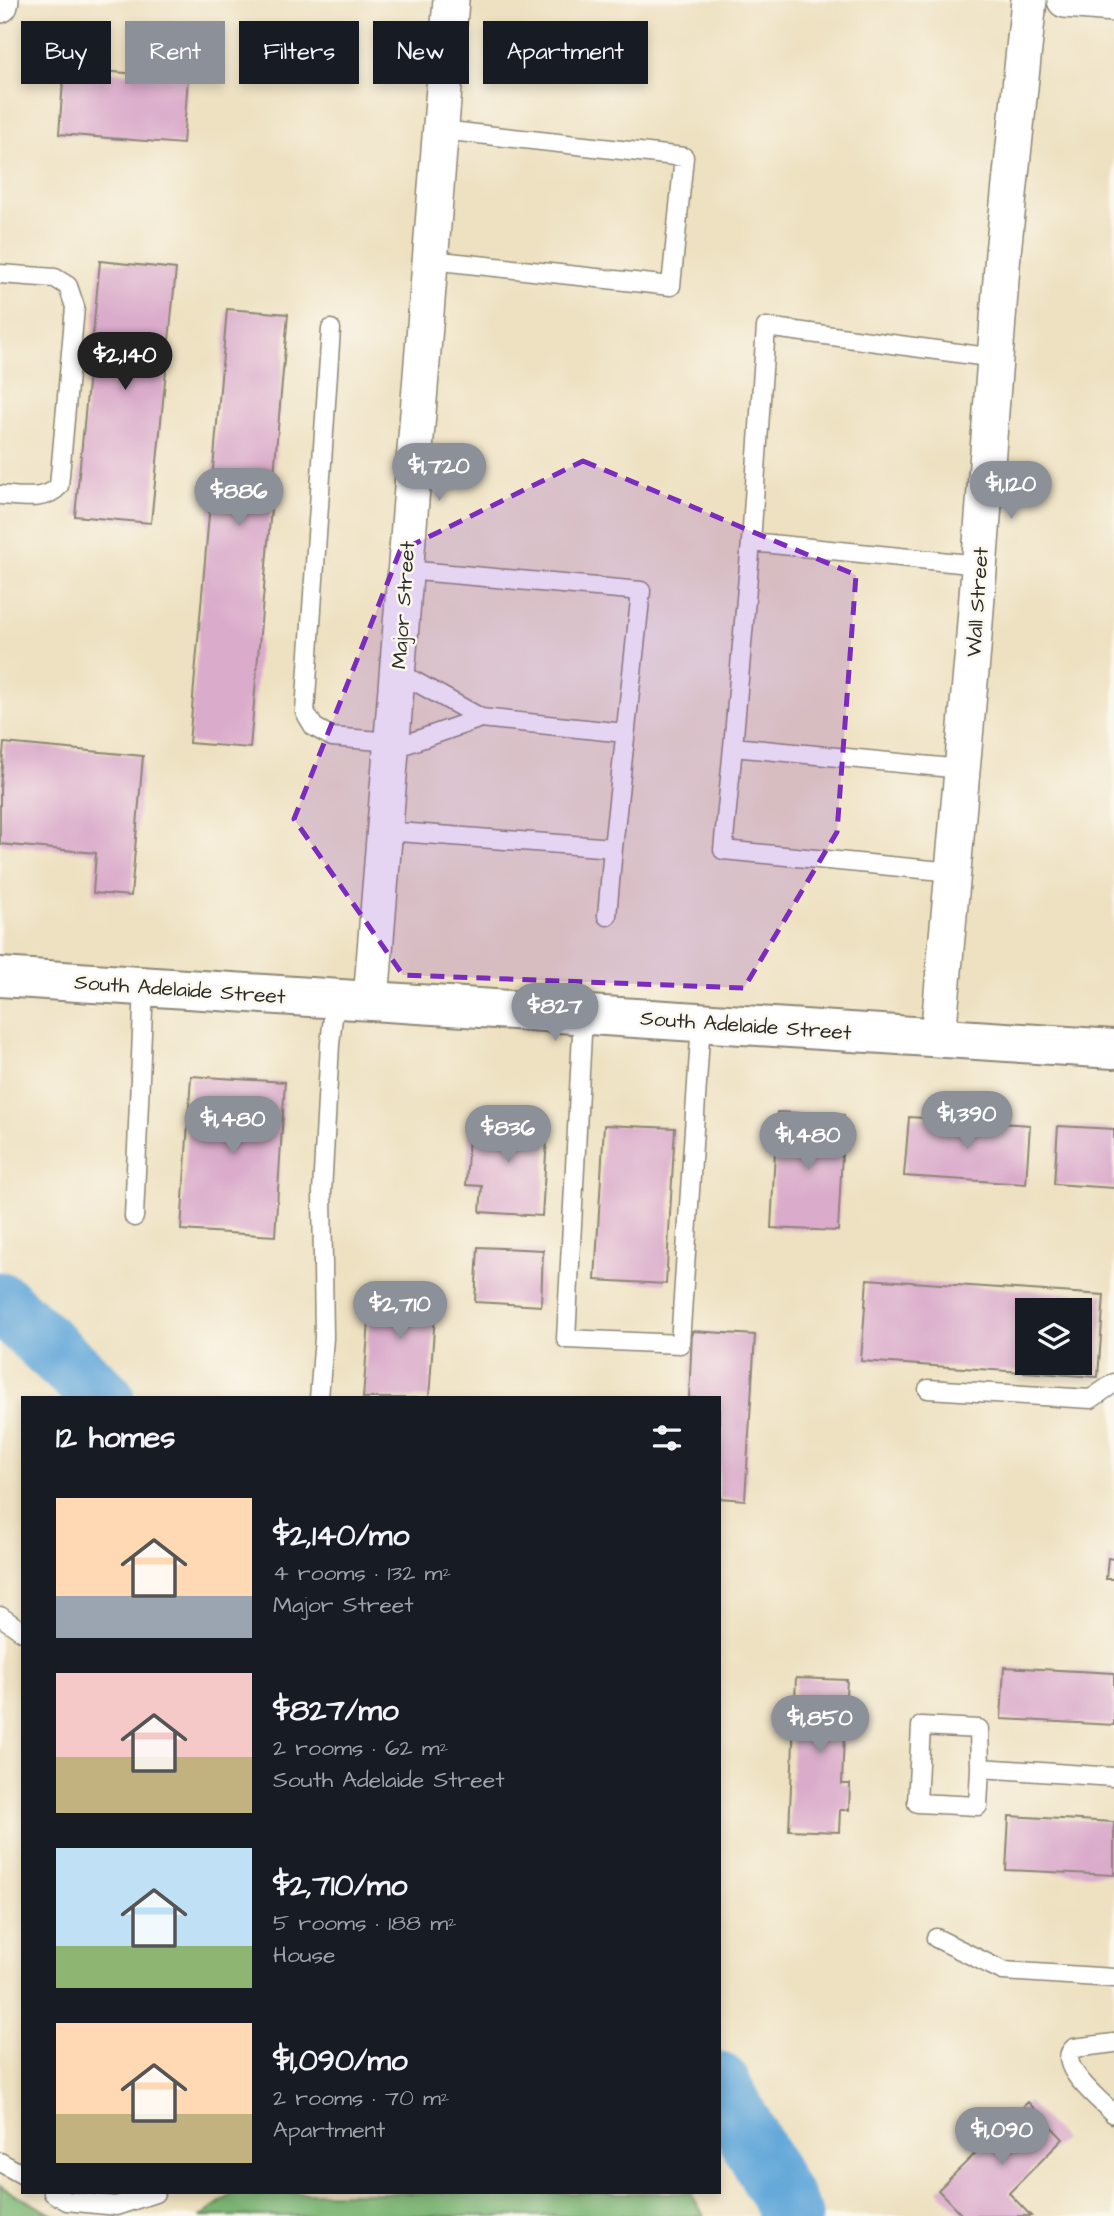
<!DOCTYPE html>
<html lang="en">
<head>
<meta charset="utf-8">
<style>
	:root { --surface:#171b24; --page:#242831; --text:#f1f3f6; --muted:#9ea1a6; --accent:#8c9099 }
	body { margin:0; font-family:"Architects Daughter",sans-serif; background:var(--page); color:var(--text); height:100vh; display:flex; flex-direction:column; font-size:26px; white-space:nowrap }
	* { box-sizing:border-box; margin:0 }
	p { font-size:23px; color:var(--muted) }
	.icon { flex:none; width:38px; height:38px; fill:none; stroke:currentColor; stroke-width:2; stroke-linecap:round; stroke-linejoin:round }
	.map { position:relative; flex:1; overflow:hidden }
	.panel { position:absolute; left:21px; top:1396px; width:700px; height:798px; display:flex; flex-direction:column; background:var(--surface); border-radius:0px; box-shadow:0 4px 10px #0003 }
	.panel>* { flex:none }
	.banner { position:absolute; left:21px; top:21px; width:700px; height:63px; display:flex; gap:14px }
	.buttons { position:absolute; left:1015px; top:1298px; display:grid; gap:14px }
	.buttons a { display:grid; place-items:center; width:77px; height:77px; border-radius:0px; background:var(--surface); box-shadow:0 4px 10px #0003; font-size:35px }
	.price { position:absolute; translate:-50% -60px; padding:0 16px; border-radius:24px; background:var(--accent); color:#fff; font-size:23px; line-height:46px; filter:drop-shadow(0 2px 4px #0008) }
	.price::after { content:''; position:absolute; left:50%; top:42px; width:21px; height:16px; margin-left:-10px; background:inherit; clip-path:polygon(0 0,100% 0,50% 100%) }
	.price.current { background:#222; color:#fff }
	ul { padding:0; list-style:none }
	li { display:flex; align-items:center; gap:21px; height:175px; padding:0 35px }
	li span { display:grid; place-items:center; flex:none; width:196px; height:140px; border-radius:0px; color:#555 }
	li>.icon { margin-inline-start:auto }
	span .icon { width:84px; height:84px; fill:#fffc; stroke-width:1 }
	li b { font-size:30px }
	h2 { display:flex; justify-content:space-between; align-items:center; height:84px; padding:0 35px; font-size:30px }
	.pill { padding:0 24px; border-radius:0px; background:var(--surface); box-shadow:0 4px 10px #0003; font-size:24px; line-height:63px }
	.pill.current { background:var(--accent); color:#fff }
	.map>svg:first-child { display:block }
</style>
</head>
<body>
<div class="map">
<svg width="1114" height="2216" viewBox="0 0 1114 2216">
	<rect width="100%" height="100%" fill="#fbf7ec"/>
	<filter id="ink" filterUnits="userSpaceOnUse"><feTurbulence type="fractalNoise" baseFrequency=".0143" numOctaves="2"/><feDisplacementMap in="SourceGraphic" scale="14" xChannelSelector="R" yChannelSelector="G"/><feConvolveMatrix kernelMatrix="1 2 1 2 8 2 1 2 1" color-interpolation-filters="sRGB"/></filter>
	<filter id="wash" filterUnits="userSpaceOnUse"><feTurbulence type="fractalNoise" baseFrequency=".00686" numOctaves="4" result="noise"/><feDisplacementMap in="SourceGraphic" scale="28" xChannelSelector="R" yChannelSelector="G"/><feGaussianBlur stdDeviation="1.57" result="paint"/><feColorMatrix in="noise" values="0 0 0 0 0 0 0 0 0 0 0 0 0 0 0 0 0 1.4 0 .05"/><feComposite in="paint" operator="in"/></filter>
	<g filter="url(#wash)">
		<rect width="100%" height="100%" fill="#eee1c1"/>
		<path fill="#7cb573" stroke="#54704f" stroke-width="2" d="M 0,2186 L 55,2216 L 0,2216 Z
			M 234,2193 L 691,2193 L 704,2216 L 202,2216 Z"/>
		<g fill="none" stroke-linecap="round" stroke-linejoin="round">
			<path stroke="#65a9da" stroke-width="61" d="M 0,1302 L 104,1398
				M 719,2083 L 792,2216"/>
		</g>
		<g id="blocks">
			<path fill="#daabcb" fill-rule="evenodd" d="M 64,68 L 188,78 L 183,144 L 59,134 Z
				M 100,261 L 176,269 L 151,523 L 75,516 Z
				M 227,309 L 288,314 L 250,748 L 189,743 Z
				M 4,743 L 143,756 L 131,896 L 93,893 L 96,853 L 0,844 L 0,787 Z
				M 191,1076 L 285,1082 L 275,1236 L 181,1230 Z
				M 777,1112 L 844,1115 L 838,1231 L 771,1228 Z
				M 909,1117 L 1030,1125 L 1026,1184 L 904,1176 Z
				M 470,1118 L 548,1123 L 542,1216 L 480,1212 L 482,1186 L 466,1185 Z
				M 604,1125 L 675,1128 L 666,1284 L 595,1280 Z
				M 1058,1126 L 1114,1129 L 1114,1188 L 1054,1184 Z
				M 478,1247 L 543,1250 L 541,1306 L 475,1302 Z
				M 867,1279 L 1104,1295 L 1098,1377 L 861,1361 ZM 1027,1311 L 1080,1311 L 1080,1363 L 1027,1363 Z
				M 372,1282 L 437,1287 L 429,1398 L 363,1398 Z
				M 692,1331 L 755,1335 L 745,1500 L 719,1498 L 719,1398 L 689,1398 Z
				M 1108,1558 L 1114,1559 L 1114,1579 L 1106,1579 Z
				M 1004,1667 L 1114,1673 L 1114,1725 L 1001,1719 Z
				M 796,1678 L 847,1680 L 845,1710 L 856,1710 L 854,1735 L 844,1735 L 842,1784 L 850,1784 L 849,1810 L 840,1810 L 839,1832 L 789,1830 Z
				M 1009,1816 L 1114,1822 L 1114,1875 L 1006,1870 Z
				M 1028,2102 L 1063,2139 L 1009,2193 L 1031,2216 L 963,2216 L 938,2190 Z"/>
		</g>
	</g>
	<g filter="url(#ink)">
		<use href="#blocks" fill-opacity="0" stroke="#8c8676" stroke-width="2"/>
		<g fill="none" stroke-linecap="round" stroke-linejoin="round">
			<defs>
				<path id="lane" d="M 431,260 L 671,286 L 684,157 L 441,130
					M 0,274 L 55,278 L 68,286 L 75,307 L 59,486 C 45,502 20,496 0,495
					M 331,329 L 305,712 L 314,727 L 332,737 L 392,742
					M 751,542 L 766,327 L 995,358
					M 398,672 L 481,718 L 625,733
					M 733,747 L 723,850 L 953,872
					M 392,749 L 481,718
					M 962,769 L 733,747 L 751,542 L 979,565
					M 385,831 L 613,848 L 641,591 L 406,570
					M 607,916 L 613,848
					M 583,1015 L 566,1339 L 680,1344 L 701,1022
					M 134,1217 L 144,987
					M 928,1389 L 1091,1399 L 1114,1383
					M 319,1398 L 324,1338 L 322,1192 L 330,1044 L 335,999
					M 0,1616 L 23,1632
					M 921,1726 L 979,1729 L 980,1768 L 978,1806 L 917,1803 Z
					M 980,1768 L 1114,1777
					M 936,1938 L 1003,1971 L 1114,1978
					M 1114,2043 L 1074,2048 C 1054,2064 1102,2102 1114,2114
					M 0,2162 L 23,2175
					M 53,2193 L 67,2201 L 116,2206 L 155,2193"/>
				<path id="street" d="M 1065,0 L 1114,4
					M 0,5 L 1,0
					M 371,1001 L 451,0
					M 938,1037 L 973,649 L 1003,253 L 1029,0"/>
				<path id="secondary" d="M 0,977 L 1114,1049"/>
			</defs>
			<use href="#lane" stroke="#8c8676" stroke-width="21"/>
			<use href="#street" stroke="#8c8676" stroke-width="38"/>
			<use href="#secondary" stroke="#8c8676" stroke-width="42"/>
			<use href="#lane" stroke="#fff" stroke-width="18"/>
			<use href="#street" stroke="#fff" stroke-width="35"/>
			<use href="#secondary" stroke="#fff" stroke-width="38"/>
		</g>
	</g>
	<path fill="#7b2cbf" fill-opacity="0.2" stroke="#7b2cbf" stroke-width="5" stroke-dasharray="14 9" stroke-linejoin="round" d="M 583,461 L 856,575 L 837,832 L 744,988 L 403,975 L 294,819 L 400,551 Z"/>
	<g text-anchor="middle" stroke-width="5" stroke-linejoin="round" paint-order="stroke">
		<g font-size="21" fill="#2b2b2b" stroke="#fbf7ec">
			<text transform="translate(977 602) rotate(-86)" y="7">Wall Street</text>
			<text transform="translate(403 605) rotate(-86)" y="7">Major Street</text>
			<text transform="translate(180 989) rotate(4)" y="7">South Adelaide Street</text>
			<text transform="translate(746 1025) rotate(4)" y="7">South Adelaide Street</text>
		</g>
	</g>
</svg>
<div class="buttons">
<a><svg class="icon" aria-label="layers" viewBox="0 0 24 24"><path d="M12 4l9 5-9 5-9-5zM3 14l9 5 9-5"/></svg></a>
</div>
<b class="price current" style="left:125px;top:392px">$2,140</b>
<b class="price" style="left:439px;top:503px">$1,720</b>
<b class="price" style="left:1011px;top:521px">$1,120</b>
<b class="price" style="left:239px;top:528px">$886</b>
<b class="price" style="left:555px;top:1043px">$827</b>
<b class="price" style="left:967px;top:1151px">$1,390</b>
<b class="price" style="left:233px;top:1156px">$1,480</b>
<b class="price" style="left:508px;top:1165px">$836</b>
<b class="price" style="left:808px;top:1172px">$1,480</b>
<b class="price" style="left:400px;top:1341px">$2,710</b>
<b class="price" style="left:820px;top:1755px">$1,850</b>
<b class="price" style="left:1002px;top:2167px">$1,090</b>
<div class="banner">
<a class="pill">Buy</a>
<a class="pill current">Rent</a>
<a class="pill">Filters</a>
<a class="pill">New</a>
<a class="pill">Apartment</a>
</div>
<section class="panel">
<h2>12 homes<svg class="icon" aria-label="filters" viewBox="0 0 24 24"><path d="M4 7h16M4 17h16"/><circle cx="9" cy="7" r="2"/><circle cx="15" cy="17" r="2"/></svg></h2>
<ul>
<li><span style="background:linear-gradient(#ffd9b3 70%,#9aa5b1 0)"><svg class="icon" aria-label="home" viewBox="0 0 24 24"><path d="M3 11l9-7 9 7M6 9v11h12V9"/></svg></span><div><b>$2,140/mo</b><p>4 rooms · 132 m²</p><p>Major Street</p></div></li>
<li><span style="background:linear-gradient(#f6c9c9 60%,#c2b280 0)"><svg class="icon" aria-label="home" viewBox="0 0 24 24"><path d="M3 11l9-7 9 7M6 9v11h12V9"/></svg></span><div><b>$827/mo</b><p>2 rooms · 62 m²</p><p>South Adelaide Street</p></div></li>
<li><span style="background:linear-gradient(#bfe0f5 70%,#8fb573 0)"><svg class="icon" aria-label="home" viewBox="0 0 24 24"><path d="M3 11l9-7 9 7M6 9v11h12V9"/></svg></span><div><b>$2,710/mo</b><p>5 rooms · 188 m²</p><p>House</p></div></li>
<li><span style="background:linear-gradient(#ffd9b3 65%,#c2b280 0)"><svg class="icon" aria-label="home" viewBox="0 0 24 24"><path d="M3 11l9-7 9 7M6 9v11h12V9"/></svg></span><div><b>$1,090/mo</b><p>2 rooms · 70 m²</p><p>Apartment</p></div></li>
</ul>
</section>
</div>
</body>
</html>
